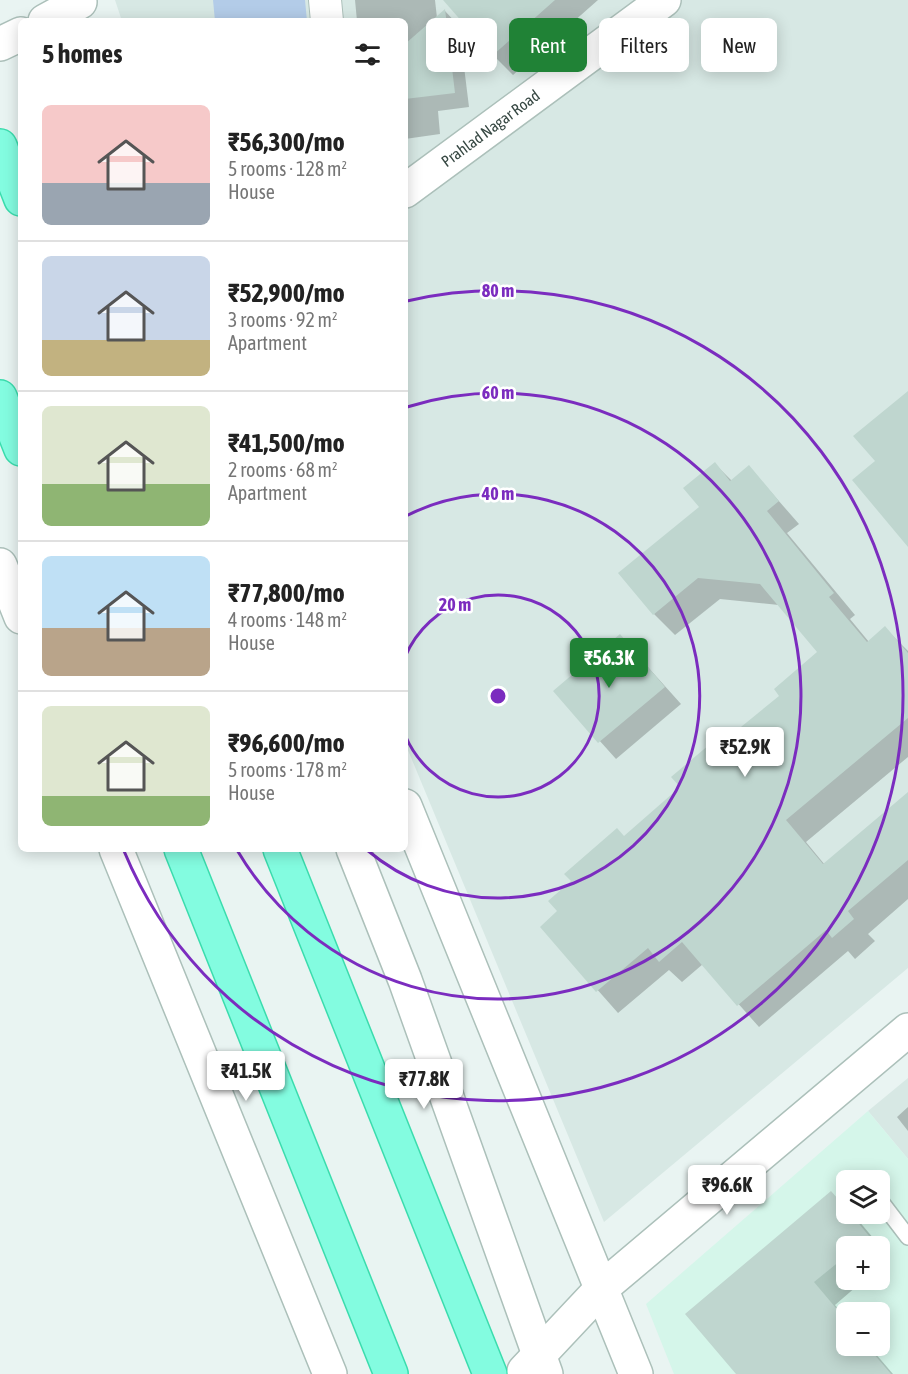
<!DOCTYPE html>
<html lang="en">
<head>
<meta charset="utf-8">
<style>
	:root { --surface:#fff; --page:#f6f6f6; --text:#222; --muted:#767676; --line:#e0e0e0; --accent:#208236 }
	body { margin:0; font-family:"Asap Condensed",sans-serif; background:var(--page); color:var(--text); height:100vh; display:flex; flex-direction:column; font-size:22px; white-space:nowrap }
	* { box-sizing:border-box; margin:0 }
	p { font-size:20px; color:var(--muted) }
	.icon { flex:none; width:33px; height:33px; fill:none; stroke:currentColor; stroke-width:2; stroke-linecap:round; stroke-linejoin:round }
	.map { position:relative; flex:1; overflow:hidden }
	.details { position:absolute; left:18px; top:18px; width:390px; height:834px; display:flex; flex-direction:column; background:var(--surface); border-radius:9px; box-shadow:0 3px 15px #0003 }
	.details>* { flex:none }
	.top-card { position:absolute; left:426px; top:18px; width:392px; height:54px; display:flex; gap:12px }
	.tools { position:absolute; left:836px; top:1170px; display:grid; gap:12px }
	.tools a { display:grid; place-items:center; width:54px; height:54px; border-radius:9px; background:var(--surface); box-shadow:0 3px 15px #0003; font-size:30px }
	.price { position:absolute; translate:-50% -51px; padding:0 14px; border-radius:6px; background:#fff; color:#222; font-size:20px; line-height:39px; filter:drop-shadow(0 2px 3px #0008) }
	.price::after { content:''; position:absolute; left:50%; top:36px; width:18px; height:14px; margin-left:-9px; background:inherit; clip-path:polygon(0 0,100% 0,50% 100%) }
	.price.selected { background:var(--accent); color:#fff }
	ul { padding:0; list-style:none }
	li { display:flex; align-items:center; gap:18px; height:150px; padding:0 24px }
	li+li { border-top:2px solid var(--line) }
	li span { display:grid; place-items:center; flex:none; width:168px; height:120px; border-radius:9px; color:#555 }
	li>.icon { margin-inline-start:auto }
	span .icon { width:72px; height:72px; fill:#fffc; stroke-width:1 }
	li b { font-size:26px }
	h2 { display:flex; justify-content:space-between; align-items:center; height:72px; padding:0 24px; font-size:26px }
	.chip { padding:0 21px; border-radius:9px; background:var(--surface); box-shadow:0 3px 15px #0003; font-size:21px; line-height:54px }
	.chip.selected { background:var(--accent); color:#fff }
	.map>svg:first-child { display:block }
</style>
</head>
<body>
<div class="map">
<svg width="908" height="1374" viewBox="0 0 908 1374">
	<rect width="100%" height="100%" fill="#e9f4f2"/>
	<path fill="#d7e8e4" d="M 115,0 L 908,0 L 908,968 L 604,1222 L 405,743 L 405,21 L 122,21 Z
		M 908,1078 L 908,1159 L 868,1111 Z"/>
	<path fill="#d5f6ea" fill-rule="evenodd" d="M 868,1111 L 908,1159 L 908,1374 L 674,1374 L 646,1304 ZM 846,1180 L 879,1180 L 879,1214 L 846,1214 ZM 846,1246 L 879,1246 L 879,1280 L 846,1280 ZM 846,1312 L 879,1312 L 879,1346 L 846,1346 Z"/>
	<path fill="#b3cce8" d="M 213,0 L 305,0 L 307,21 L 215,21 Z"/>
	<path fill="#0003" d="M 355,0 L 435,0 L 437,18 L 445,11 L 459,26 L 469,107 L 438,111 L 440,134 L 405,139 L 405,21 L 357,21 Z
		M 458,0 L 598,0 L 513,75 L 493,55 Z
		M 715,464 L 732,481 L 749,467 L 799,524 L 787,533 L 855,615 L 850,619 L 869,642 L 885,628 L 908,651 L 908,757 L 806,842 L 825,865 L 908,811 L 908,899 L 868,934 L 875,941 L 855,959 L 848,951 L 759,1027 L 703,964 L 682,982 L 669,970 L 618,1013 L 542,927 L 560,912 L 624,837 L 682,788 L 721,746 L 781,696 L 819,653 L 779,605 L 720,599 L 675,635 L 654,614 L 701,507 Z
		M 620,636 L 681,704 L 616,759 L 555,691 Z
		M 908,1107 L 908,1131 L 897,1117 Z
		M 831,1193 L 846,1207 L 846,1214 L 853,1214 L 890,1258 L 879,1267 L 879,1246 L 846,1246 L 846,1280 L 864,1280 L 835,1305 L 846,1318 L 846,1346 L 869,1346 L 893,1374 L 737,1374 Z"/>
	<path fill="#bfd6cf" d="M 443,0 L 555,0 L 492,56 Z
		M 445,9 L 455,93 L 405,99 L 405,44 Z
		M 908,391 L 908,547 L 852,480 L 875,461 L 853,436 Z
		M 715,462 L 730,481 L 749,465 L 779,501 L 767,511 L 834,593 L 829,597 L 867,642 L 885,626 L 908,653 L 908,718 L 786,820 L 823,864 L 908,792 L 908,860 L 848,911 L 854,919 L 832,938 L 826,930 L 737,1006 L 682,942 L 659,962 L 648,948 L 596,992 L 540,927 L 557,911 L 548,901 L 571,881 L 564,874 L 617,828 L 624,836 L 680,787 L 671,777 L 716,739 L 720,744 L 779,696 L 774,689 L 817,652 L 760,584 L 698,578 L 653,615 L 618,573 L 699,507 L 683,488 Z
		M 620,634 L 665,687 L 598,743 L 553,691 Z
		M 831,1191 L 846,1208 L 846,1214 L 851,1214 L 869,1236 L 857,1246 L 846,1246 L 846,1256 L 814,1282 L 846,1320 L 846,1346 L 867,1346 L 891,1374 L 736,1374 L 685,1314 Z"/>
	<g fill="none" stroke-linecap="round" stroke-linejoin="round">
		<defs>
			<path id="service" d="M 879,1199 L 908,1237"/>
			<path id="minor" d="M 325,0 L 327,21"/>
			<g id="tertiary">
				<path d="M 45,21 L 80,2"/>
				<path d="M 0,44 L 21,34"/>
				<path id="s1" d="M 405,191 L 664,0"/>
				<path d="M 0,565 L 21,617"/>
				<path d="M 405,806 L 636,1374"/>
				<path d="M 116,849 L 330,1374"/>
				<path d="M 353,849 L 405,980 L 546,1374"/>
				<path d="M 524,1371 L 602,1288 L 908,1030"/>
			</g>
			<path id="trunk" d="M 0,146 L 21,199
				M 0,397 L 21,449
				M 181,849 L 391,1374
				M 280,849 L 490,1374"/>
		</defs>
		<use href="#service" stroke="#acc0ba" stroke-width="18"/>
		<use href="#minor" stroke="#acc0ba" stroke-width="34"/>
		<use href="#tertiary" stroke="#acc0ba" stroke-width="36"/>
		<use href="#trunk" stroke="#3bdcad" stroke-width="36"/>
		<use href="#service" stroke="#fff" stroke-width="15"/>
		<use href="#minor" stroke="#fff" stroke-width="32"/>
		<use href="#tertiary" stroke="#fff" stroke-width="33"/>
		<use href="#trunk" stroke="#83fce0" stroke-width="33"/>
	</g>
	<g fill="none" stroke="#7b2cbf" stroke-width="3">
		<path d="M405 657A101 101 0 1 1 405 735"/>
		<path d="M406 516A202 202 0 1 1 367 850"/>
		<path d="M407 407A303 303 0 1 1 237 850"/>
		<path d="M407 301A405 405 0 1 1 124 851"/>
	</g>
	<g text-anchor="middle" stroke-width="5" stroke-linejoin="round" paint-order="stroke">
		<g font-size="16" fill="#374843" stroke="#fff">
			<text dy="6" stroke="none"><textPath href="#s1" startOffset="106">Prahlad Nagar Road</textPath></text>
		</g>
	</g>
	<circle cx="498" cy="696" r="9" fill="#7b2cbf" stroke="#fff" stroke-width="3"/>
	<g font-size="18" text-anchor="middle" font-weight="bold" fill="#7b2cbf" stroke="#fff" stroke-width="5" stroke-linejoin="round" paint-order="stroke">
		<text x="498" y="297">80 m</text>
		<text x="498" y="399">60 m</text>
		<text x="498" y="500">40 m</text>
		<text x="455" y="611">20 m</text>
	</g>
</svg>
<div class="tools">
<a><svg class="icon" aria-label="layers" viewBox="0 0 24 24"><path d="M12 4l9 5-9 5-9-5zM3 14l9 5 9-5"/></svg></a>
<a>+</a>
<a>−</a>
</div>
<b class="price selected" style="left:609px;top:689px">₹56.3K</b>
<b class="price" style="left:745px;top:778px">₹52.9K</b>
<b class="price" style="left:246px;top:1102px">₹41.5K</b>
<b class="price" style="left:424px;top:1110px">₹77.8K</b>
<b class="price" style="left:727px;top:1216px">₹96.6K</b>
<div class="top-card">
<a class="chip">Buy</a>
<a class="chip selected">Rent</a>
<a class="chip">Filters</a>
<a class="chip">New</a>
</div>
<section class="details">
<h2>5 homes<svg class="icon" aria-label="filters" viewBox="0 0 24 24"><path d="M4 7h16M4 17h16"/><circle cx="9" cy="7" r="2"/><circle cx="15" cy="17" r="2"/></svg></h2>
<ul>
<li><span style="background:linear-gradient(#f6c9c9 65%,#9aa5b1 0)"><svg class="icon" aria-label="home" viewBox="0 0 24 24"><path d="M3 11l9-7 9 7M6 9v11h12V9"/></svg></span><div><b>₹56,300/mo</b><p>5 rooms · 128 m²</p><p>House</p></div></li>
<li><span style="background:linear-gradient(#c9d6e8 70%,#c2b280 0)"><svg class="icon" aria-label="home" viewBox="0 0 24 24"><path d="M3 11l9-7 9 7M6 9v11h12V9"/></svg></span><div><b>₹52,900/mo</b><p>3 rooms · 92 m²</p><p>Apartment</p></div></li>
<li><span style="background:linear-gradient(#dfe7d0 65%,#8fb573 0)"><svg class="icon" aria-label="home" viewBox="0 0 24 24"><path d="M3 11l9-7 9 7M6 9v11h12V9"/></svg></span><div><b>₹41,500/mo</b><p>2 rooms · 68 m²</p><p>Apartment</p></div></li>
<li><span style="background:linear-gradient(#bfe0f5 60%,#b9a48a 0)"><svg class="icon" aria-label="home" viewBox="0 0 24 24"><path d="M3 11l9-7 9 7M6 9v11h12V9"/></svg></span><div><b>₹77,800/mo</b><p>4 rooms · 148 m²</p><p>House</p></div></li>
<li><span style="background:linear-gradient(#dfe7d0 75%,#8fb573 0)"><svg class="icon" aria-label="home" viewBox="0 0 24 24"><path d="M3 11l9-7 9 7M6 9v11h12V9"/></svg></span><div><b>₹96,600/mo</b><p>5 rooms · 178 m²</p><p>House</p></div></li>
</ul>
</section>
</div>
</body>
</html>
